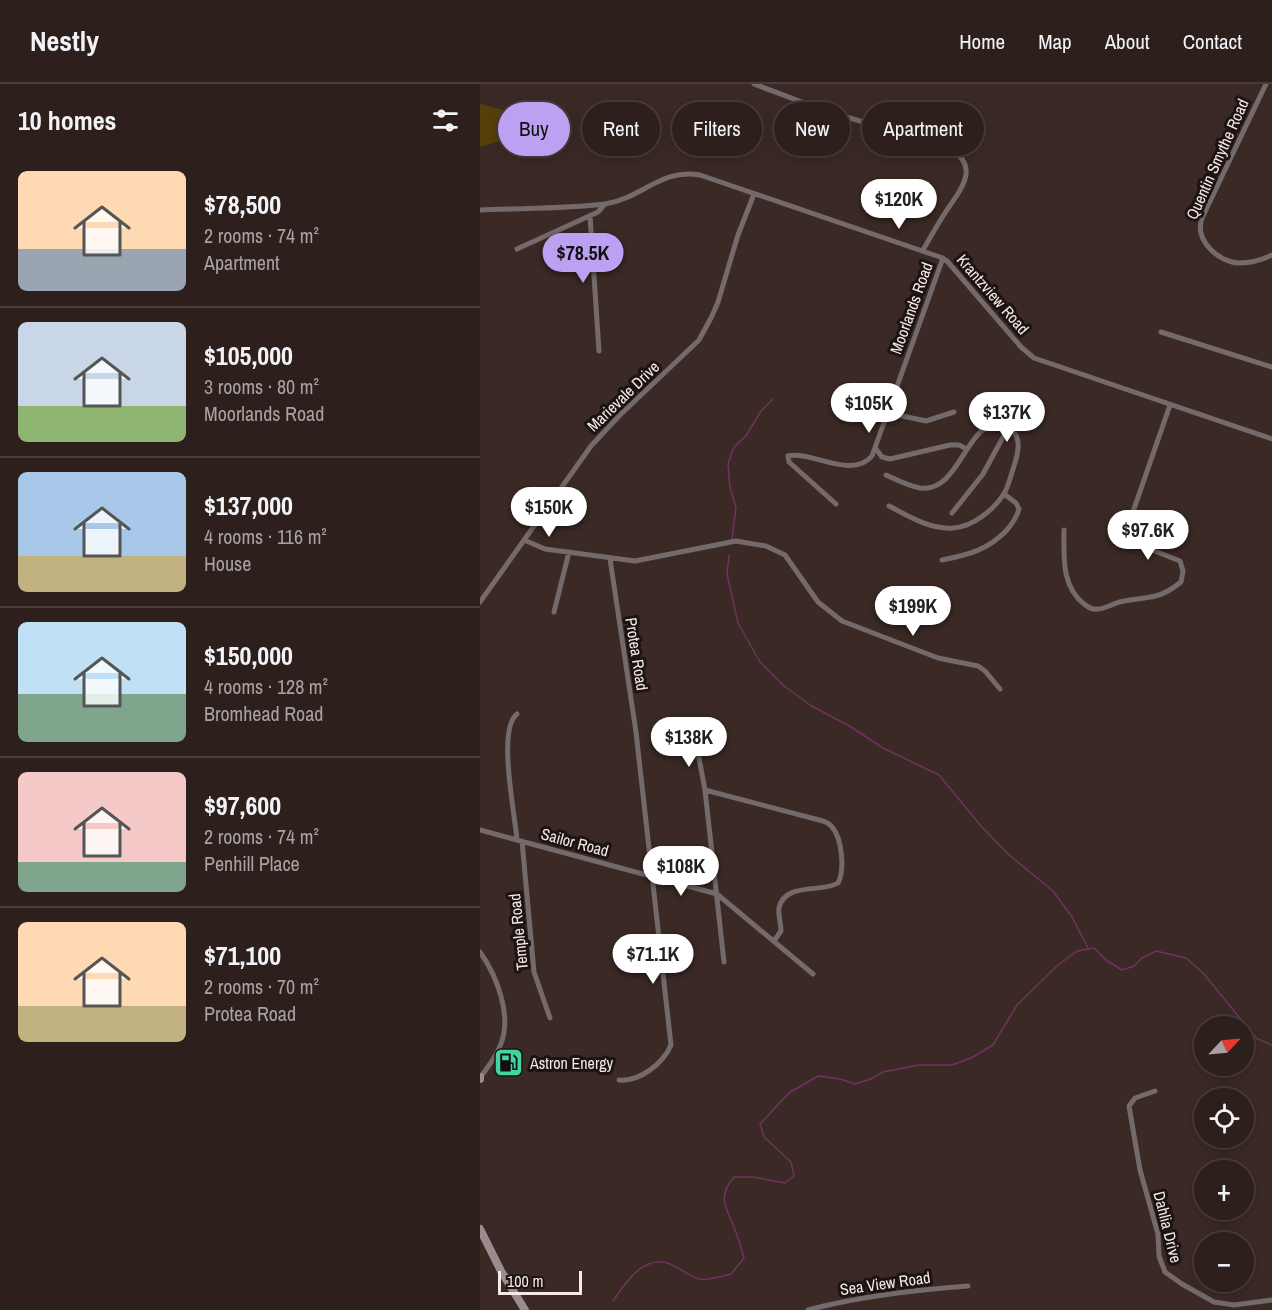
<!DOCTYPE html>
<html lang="en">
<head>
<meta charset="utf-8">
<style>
	:root { --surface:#2c1f1c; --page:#342725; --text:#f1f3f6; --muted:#a6a2a3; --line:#483d3b; --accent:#bca0f2 }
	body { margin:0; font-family:"Archivo Narrow",sans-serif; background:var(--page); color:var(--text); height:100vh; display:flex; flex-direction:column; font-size:22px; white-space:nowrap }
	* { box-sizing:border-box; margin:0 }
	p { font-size:20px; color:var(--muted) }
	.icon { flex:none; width:33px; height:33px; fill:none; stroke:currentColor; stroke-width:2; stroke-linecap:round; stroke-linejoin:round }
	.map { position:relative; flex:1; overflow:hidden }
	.drawer { display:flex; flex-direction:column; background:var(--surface); width:480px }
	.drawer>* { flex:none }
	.guide { position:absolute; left:18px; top:18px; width:570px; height:54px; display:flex; gap:12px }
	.needle { width:39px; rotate:64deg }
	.controls { position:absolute; left:714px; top:932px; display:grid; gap:12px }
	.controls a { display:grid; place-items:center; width:60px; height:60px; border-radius:50%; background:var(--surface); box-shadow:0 3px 15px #0003,0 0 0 2px var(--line); font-size:30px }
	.scale { position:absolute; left:18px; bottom:15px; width:84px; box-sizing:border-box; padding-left:6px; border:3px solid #f5e9e6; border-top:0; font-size:16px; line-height:21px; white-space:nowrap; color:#f5e9e6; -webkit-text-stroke:4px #1c1412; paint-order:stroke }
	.price { position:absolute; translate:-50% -51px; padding:0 14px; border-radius:21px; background:#fff; color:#222; font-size:20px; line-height:39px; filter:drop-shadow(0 2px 3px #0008) }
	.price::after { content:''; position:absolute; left:50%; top:36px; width:18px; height:14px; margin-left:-9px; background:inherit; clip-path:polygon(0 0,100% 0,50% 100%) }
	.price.current { background:var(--accent); color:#111 }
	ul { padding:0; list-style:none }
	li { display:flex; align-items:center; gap:18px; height:150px; padding:0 18px }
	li+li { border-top:2px solid var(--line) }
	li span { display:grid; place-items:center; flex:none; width:168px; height:120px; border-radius:9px; color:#555 }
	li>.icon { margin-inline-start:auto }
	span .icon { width:72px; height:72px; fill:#fffc; stroke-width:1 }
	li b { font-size:26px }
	h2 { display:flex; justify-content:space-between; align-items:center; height:72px; padding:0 18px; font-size:26px }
	.chip { padding:0 21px; border-radius:27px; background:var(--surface); box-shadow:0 3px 15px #0003,0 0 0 2px var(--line); font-size:21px; line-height:54px }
	.chip.current { background:var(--accent); color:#111 }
	header { display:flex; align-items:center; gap:36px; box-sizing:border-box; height:84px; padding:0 30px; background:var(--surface); border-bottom:2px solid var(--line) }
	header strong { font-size:28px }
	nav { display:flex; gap:33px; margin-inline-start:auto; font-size:21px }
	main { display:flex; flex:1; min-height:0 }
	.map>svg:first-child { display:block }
</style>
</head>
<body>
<header>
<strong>Nestly</strong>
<nav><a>Home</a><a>Map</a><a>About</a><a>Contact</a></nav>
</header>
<main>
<section class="drawer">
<h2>10 homes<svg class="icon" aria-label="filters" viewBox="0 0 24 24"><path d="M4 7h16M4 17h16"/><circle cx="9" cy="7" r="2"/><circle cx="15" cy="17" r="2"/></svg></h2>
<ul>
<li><span style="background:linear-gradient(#ffd9b3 65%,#9aa5b1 0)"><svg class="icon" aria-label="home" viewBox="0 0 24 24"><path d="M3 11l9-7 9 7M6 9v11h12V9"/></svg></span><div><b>$78,500</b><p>2 rooms · 74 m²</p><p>Apartment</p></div></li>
<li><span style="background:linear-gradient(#c9d6e8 70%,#8fb573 0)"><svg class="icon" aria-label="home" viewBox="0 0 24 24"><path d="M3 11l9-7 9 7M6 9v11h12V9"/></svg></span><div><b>$105,000</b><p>3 rooms · 80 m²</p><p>Moorlands Road</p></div></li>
<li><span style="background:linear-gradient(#a9c7e8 70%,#c2b280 0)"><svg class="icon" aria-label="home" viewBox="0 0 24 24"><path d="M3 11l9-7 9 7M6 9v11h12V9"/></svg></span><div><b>$137,000</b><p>4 rooms · 116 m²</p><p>House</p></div></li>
<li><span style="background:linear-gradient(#bfe0f5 60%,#7fa58c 0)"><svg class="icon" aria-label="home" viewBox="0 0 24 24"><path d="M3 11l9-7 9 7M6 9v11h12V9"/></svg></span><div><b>$150,000</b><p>4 rooms · 128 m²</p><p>Bromhead Road</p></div></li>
<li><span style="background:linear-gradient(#f6c9c9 75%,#7fa58c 0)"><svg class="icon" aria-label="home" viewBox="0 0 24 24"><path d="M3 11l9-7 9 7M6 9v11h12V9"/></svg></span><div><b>$97,600</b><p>2 rooms · 74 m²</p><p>Penhill Place</p></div></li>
<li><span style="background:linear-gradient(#ffd9b3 70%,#c2b280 0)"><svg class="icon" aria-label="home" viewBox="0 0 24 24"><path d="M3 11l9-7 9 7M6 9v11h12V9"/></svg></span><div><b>$71,100</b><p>2 rooms · 70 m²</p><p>Protea Road</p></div></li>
</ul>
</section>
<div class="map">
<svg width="792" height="1226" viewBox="0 0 792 1226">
	<rect width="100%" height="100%" fill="#3b2925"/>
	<path fill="#56400a" d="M 0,20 L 24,26 L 61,44 L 0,63 Z"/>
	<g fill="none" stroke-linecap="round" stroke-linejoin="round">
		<path stroke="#70335f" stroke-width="1.5" d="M 252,455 L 256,423 L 250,404 L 248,380 L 254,363 L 266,352 L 281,327 L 293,315
			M 249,471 L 247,490 L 258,539 L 280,578 L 304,602 L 330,621 L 371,643 L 403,664 L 459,691 L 501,742 L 528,770 L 573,807 L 592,833 L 608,864
			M 133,1217 C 145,1199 165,1169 190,1180 C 200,1184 209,1192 219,1195 C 228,1197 242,1192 251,1190 L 264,1174 C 261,1165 259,1155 255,1146 C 247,1124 236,1114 254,1093 L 273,1093 L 305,1099 L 314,1092 L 311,1078 L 284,1053 L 280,1040 L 309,1009 L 338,992 L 360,995 L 375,1000 L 391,995 L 403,988 L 439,981 L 472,981 L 491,974 L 513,961 L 537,921 L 578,881 L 597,867 L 614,864 L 626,876 L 642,886 L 654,882 L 662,874 L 676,867 L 706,874 L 724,890 L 776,954 L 792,961"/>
		<path stroke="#746a6c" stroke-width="5" d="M 274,0 L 343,26 L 467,63 C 503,82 480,106 465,129 C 457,141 450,154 443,166
			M 786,0 L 722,134 C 714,156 738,178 759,179 C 770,179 782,176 792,171
			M 0,126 C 41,124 84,125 125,120 C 161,115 181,84 220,91 L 460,173 L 467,177 L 541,263 L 554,274 L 792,355
			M 110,132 L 119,267
			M 37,165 L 118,128 L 125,120
			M 681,248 L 792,283
			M 408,329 L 446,337 L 474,328
			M 396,365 L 402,373 L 410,375 L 470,361 L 479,361 L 487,365
			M 406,391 C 417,396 428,402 440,404 C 481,409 485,336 523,339 C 542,349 540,364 534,382 C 531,391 529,400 525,408 C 515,425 493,443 473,444 C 451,446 428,432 409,422
			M 356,420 L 309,378 L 308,372 C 330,366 372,396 392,372 L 463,174
			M 472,429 L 503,390 L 529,342
			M 584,446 C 584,472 581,502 604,520 C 608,523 612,526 617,525 C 626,525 635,518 644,517 C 669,512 679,516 701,498 L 703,487 L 700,477 L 652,458 L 649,455 L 647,445 L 690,321
			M 44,456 L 65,465 L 155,477 L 256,457 L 286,462 L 305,471 L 338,518 L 362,537 L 458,574 L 498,582 L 505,587 L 520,605
			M 130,475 L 156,648 L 191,961 C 183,980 159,998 139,996
			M 462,476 C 488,471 508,466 527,446 C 532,439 537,434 539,425 L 536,419 L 524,410
			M 0,518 L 111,362 L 139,332 L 219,256 L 232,232 L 238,218 L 258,151 L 274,110
			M 74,528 L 89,468
			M 37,630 C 17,645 35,730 37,756
			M 216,658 L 225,706 L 244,878
			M 225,706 L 339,736 C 344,737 349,739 352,743 C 362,754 365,786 358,799 C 342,809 304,798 299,824 C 298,831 301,840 301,847 L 294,857
			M 0,746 L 237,810 L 333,890
			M 42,757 L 54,888 L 70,934
			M 0,868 C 17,892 33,933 20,962 C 16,973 7,984 0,994
			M 675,1007 L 655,1014 L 649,1022 L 660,1086 L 678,1150 L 679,1172 L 685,1188 L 702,1200 L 734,1218 L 754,1221 L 792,1216
			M 328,1226 C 380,1212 434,1206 488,1202"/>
		<path stroke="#9c8c8f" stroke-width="8" d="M 0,993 L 0,995
			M 0,1145 L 21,1187 L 45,1226"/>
	</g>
	<defs>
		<symbol id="fuel-square" viewBox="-11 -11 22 22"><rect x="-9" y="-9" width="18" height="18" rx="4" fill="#43d4a0" stroke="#1c1412"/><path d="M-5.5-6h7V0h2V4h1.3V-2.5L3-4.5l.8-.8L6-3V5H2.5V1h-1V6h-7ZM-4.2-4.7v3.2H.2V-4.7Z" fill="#111"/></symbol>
	</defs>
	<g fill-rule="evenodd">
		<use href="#fuel-square" x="12" y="962" width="33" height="33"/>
	</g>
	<g text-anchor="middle" stroke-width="6" stroke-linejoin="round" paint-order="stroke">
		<g font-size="16" fill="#f5e9e6" stroke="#1c1412">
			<text transform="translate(737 75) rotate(-66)" y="6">Quentin Smythe Road</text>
			<text transform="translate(513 210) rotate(49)" y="6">Krantzview Road</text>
			<text transform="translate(431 224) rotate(-70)" y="6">Moorlands Road</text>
			<text transform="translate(143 312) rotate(-44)" y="6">Marievale Drive</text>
			<text transform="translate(157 570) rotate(81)" y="6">Protea Road</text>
			<text transform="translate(95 758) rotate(15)" y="6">Sailor Road</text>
			<text transform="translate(38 848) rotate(-96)" y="6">Temple Road</text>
			<text transform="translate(688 1143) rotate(76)" y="6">Dahlia Drive</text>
			<text transform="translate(405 1199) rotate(-8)" y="6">Sea View Road</text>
		</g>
		<g font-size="16" fill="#f5e9e6" stroke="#1c1412" text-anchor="start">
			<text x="50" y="985">Astron Energy</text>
		</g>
	</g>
</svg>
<div class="controls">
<a><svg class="needle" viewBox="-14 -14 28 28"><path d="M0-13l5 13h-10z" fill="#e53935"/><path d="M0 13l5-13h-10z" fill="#a6a2a3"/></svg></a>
<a><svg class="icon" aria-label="locate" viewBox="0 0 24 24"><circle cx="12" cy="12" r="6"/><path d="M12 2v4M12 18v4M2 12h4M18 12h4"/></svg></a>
<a>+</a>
<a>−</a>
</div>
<div class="scale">100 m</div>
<b class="price" style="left:419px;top:146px">$120K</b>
<b class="price current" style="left:103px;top:200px">$78.5K</b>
<b class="price" style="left:389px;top:350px">$105K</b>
<b class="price" style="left:527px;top:359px">$137K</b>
<b class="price" style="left:69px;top:454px">$150K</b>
<b class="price" style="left:668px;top:477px">$97.6K</b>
<b class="price" style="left:433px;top:553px">$199K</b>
<b class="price" style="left:209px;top:684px">$138K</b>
<b class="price" style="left:201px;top:813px">$108K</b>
<b class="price" style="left:173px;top:901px">$71.1K</b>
<div class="guide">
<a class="chip current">Buy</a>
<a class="chip">Rent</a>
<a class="chip">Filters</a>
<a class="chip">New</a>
<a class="chip">Apartment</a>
</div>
</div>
</main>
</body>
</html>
